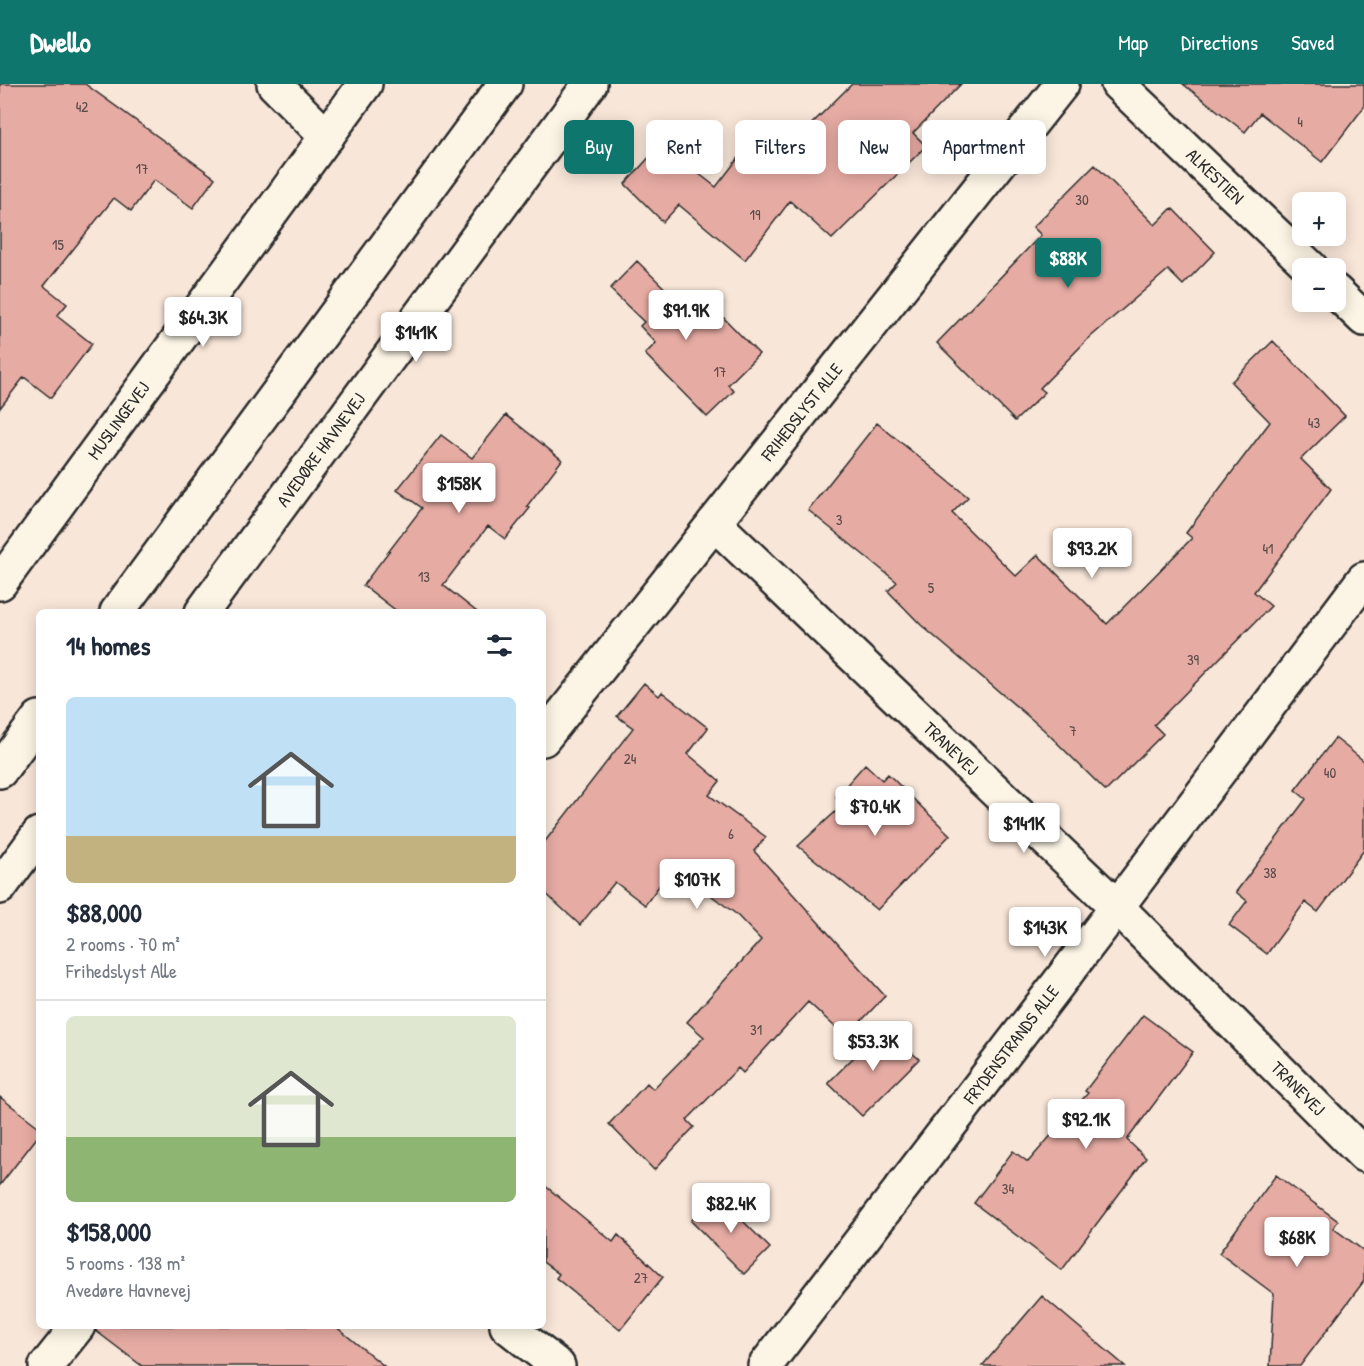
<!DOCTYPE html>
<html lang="en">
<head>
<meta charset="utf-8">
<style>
	:root { --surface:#fff; --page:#f2f2f3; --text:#1f2937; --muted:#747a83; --line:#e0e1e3; --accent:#0f766e }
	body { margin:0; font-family:"Patrick Hand",sans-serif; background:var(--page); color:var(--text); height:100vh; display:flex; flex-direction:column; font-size:22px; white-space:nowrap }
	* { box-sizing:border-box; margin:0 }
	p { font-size:20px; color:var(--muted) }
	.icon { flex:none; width:33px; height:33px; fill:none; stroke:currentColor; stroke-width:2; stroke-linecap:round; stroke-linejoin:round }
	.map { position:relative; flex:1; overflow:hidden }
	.side { position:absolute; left:36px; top:525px; width:510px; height:720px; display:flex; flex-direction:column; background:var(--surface); border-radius:9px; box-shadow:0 3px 15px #0003 }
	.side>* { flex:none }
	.hud { position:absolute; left:564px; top:36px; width:570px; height:54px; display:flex; gap:12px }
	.buttons { position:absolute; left:1292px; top:108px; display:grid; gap:12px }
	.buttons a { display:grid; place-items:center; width:54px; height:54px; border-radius:9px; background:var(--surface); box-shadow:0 3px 15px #0003; font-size:30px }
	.price { position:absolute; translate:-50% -51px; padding:0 14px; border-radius:6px; background:#fff; color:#222; font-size:20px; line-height:39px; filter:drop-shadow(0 2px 3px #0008) }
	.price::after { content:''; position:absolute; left:50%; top:36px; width:18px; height:14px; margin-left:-9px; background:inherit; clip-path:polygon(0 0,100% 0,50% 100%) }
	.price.active { background:var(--accent); color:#fff }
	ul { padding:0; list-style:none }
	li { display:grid; align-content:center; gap:12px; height:318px; padding:0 30px }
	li+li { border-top:2px solid var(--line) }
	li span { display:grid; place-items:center; height:186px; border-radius:9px; color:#555 }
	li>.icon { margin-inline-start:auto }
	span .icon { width:108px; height:108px; fill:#fffc; stroke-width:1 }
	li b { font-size:26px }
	h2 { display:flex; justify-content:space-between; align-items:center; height:72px; padding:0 30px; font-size:26px }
	.chip { padding:0 21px; border-radius:9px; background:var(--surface); box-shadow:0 3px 15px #0003; font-size:21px; line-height:54px }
	.chip.active { background:var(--accent); color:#fff }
	header { display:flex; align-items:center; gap:36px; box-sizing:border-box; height:84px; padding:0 30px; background:var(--accent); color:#fff }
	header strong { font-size:28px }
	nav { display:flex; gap:33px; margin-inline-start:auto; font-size:21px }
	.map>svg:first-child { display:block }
</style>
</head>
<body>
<header>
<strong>Dwello</strong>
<nav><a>Map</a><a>Directions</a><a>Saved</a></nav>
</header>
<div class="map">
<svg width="1364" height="1282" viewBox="0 0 1364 1282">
	<rect width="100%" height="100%" fill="#f8e6d8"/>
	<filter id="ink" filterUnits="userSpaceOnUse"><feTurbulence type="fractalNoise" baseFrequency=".0167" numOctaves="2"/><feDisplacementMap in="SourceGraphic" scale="12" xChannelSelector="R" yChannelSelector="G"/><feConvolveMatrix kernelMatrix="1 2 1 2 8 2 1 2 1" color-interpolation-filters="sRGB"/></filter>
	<g filter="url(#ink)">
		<path fill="#e6aba3" stroke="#2b2b2b" stroke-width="1.5" d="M 0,0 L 85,0 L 215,94 L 193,124 L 154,96 L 131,127 L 114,114 L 44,202 L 67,220 L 57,232 L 92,260 L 51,314 L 24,293 L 0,324 Z
			M 852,0 L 961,0 L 913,49 L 926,62 L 832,155 L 790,117 L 745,176 L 679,121 L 663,138 L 625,100 L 653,69 L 668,81 L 676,72 L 716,103 L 750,59 L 774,77 Z
			M 1183,0 L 1364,0 L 1364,23 L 1322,78 L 1260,29 L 1245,48 Z
			M 1095,81 L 1155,141 L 1172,124 L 1215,168 L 1183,201 L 1168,186 L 1087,256 L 1040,304 L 1045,308 L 1015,337 L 937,259 L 1041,151 L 1033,143 Z
			M 637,177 L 703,242 L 718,228 L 759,270 L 728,301 L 734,307 L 707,333 L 645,270 L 656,259 L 640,242 L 644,238 L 610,205 Z
			M 1273,257 L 1345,332 L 1301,375 L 1331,405 L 1254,508 L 1271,522 L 1154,641 L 1163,650 L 1106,707 L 1043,645 L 921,541 L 888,507 L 897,498 L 808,426 L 877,339 L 968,413 L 952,429 L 1016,492 L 1038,471 L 1107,540 L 1192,454 L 1186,449 L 1270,338 L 1231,298 Z
			M 506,331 L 562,376 L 527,422 L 530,424 L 505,455 L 488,442 L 443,501 L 477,528 L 398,528 L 363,501 L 422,424 L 397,406 L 441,351 L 472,374 Z
			M 644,599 L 659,612 L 662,608 L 708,644 L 688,670 L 720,697 L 709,711 L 766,753 L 754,767 L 885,912 L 846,953 L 808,918 L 743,989 L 738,984 L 687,1036 L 694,1043 L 654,1086 L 609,1040 L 647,999 L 653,1005 L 704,953 L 687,938 L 761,856 L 736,830 L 673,783 L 645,821 L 615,798 L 580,841 L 543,807 L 543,760 L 633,644 L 617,632 Z
			M 1335,654 L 1364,677 L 1364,766 L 1318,828 L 1305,818 L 1267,870 L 1229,841 L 1247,817 L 1236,808 L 1306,715 L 1295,706 Z
			M 865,680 L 882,696 L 888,690 L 950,751 L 877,826 L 798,762 L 843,721 L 836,713 Z
			M 1143,931 L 1193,968 L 1127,1056 L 1146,1074 L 1062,1186 L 974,1119 L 1013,1067 L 1028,1078 L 1088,1009 L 1085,1007 Z
			M 883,944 L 919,975 L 862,1032 L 828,999 Z
			M 0,1013 L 39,1043 L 39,1051 L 0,1101 Z
			M 1276,1091 L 1338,1137 L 1333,1144 L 1364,1167 L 1364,1197 L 1300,1282 L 1270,1282 L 1274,1210 L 1219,1169 Z
			M 543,1100 L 613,1158 L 618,1151 L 663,1193 L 620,1246 L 556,1194 L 559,1190 L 543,1178 Z
			M 717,1111 L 770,1164 L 744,1190 L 691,1137 Z
			M 1042,1212 L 1125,1282 L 982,1282 Z
			M 96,1242 L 335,1242 L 384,1282 L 142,1282 L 96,1247 Z"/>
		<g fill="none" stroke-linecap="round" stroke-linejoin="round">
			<defs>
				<g id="street">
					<path d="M 274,0 L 327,53"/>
					<path id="s1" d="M 1118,0 L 1311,184"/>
					<path d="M 1335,207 L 1364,235"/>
					<path id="s2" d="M 714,439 L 1117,823 L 1364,1071"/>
					<path id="s3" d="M 0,499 L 365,0"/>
					<path id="s4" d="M 543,655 L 1062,0"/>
					<path d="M 507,1242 L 558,1282"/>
					<path d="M 46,1282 L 78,1242"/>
					<path id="s5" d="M 765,1282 L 1117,823 L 1364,495"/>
				</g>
				<g id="secondary">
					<path d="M 117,528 L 505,0"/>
					<path id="s6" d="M 202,528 L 590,0"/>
					<path d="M 0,687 L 39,634"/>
					<path d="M 0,803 L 39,750"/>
				</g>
			</defs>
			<use href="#street" stroke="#2b2b2b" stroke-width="38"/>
			<use href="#secondary" stroke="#2b2b2b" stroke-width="38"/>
			<use href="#street" stroke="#fcf5e5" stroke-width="33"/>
			<use href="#secondary" stroke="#fcf5e5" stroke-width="33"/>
		</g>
	</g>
	<g text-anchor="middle" stroke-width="6" stroke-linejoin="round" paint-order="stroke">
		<g font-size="15" fill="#5a4b49">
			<text x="82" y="28">42</text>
			<text x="1300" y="43">4</text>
			<text x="142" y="90">17</text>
			<text x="1082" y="121">30</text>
			<text x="755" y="136">19</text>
			<text x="58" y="166">15</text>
			<text x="720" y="293">17</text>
			<text x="1314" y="344">43</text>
			<text x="839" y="441">3</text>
			<text x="1268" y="470">41</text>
			<text x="424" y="498">13</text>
			<text x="931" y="509">5</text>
			<text x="1193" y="581">39</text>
			<text x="1073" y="652">7</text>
			<text x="630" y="680">24</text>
			<text x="1330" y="694">40</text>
			<text x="731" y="755">6</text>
			<text x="1270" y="794">38</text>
			<text x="756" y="951">31</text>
			<text x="1008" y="1110">34</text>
			<text x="641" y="1199">27</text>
		</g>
		<g font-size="18" fill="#2b2b2b" stroke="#fcf5e5">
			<text dy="6" stroke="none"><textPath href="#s1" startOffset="134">ALKESTIEN</textPath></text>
			<text dy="6" stroke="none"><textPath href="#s4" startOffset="417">FRIHEDSLYST ALLE</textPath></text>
			<text dy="6" stroke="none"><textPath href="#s3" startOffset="201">MUSLINGEVEJ</textPath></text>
			<text dy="6" stroke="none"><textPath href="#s6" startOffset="201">AVEDØRE HAVNEVEJ</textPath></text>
			<text dy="6" stroke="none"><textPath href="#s2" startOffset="327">TRANEVEJ</textPath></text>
			<text dy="6" stroke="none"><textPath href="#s5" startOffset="405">FRYDENSTRANDS ALLE</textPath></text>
			<text dy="6" stroke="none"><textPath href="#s2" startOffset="813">TRANEVEJ</textPath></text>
		</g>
	</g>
</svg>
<div class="buttons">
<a>+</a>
<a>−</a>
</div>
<b class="price active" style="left:1068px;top:205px">$88K</b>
<b class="price" style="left:686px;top:257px">$91.9K</b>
<b class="price" style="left:203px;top:264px">$64.3K</b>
<b class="price" style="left:416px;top:279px">$141K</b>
<b class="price" style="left:459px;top:430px">$158K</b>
<b class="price" style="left:1092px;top:495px">$93.2K</b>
<b class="price" style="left:875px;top:753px">$70.4K</b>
<b class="price" style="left:1024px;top:770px">$141K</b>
<b class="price" style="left:697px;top:826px">$107K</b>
<b class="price" style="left:1045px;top:874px">$143K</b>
<b class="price" style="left:873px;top:988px">$53.3K</b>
<b class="price" style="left:1086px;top:1066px">$92.1K</b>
<b class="price" style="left:731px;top:1150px">$82.4K</b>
<b class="price" style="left:1297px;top:1184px">$68K</b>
<div class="hud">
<a class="chip active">Buy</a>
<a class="chip">Rent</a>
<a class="chip">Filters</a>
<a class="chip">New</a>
<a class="chip">Apartment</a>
</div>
<section class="side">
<h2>14 homes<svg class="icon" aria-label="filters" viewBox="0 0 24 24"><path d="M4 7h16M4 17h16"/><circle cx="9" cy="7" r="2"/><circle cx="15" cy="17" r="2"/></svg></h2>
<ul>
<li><span style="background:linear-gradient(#bfe0f5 75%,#c2b280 0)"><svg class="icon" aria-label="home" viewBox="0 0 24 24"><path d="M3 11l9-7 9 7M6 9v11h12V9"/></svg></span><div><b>$88,000</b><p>2 rooms · 70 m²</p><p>Frihedslyst Alle</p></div></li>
<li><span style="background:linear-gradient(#dfe7d0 65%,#8fb573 0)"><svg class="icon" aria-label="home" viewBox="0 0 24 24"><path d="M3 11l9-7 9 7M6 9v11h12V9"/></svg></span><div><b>$158,000</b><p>5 rooms · 138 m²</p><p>Avedøre Havnevej</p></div></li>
</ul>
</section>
</div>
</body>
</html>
